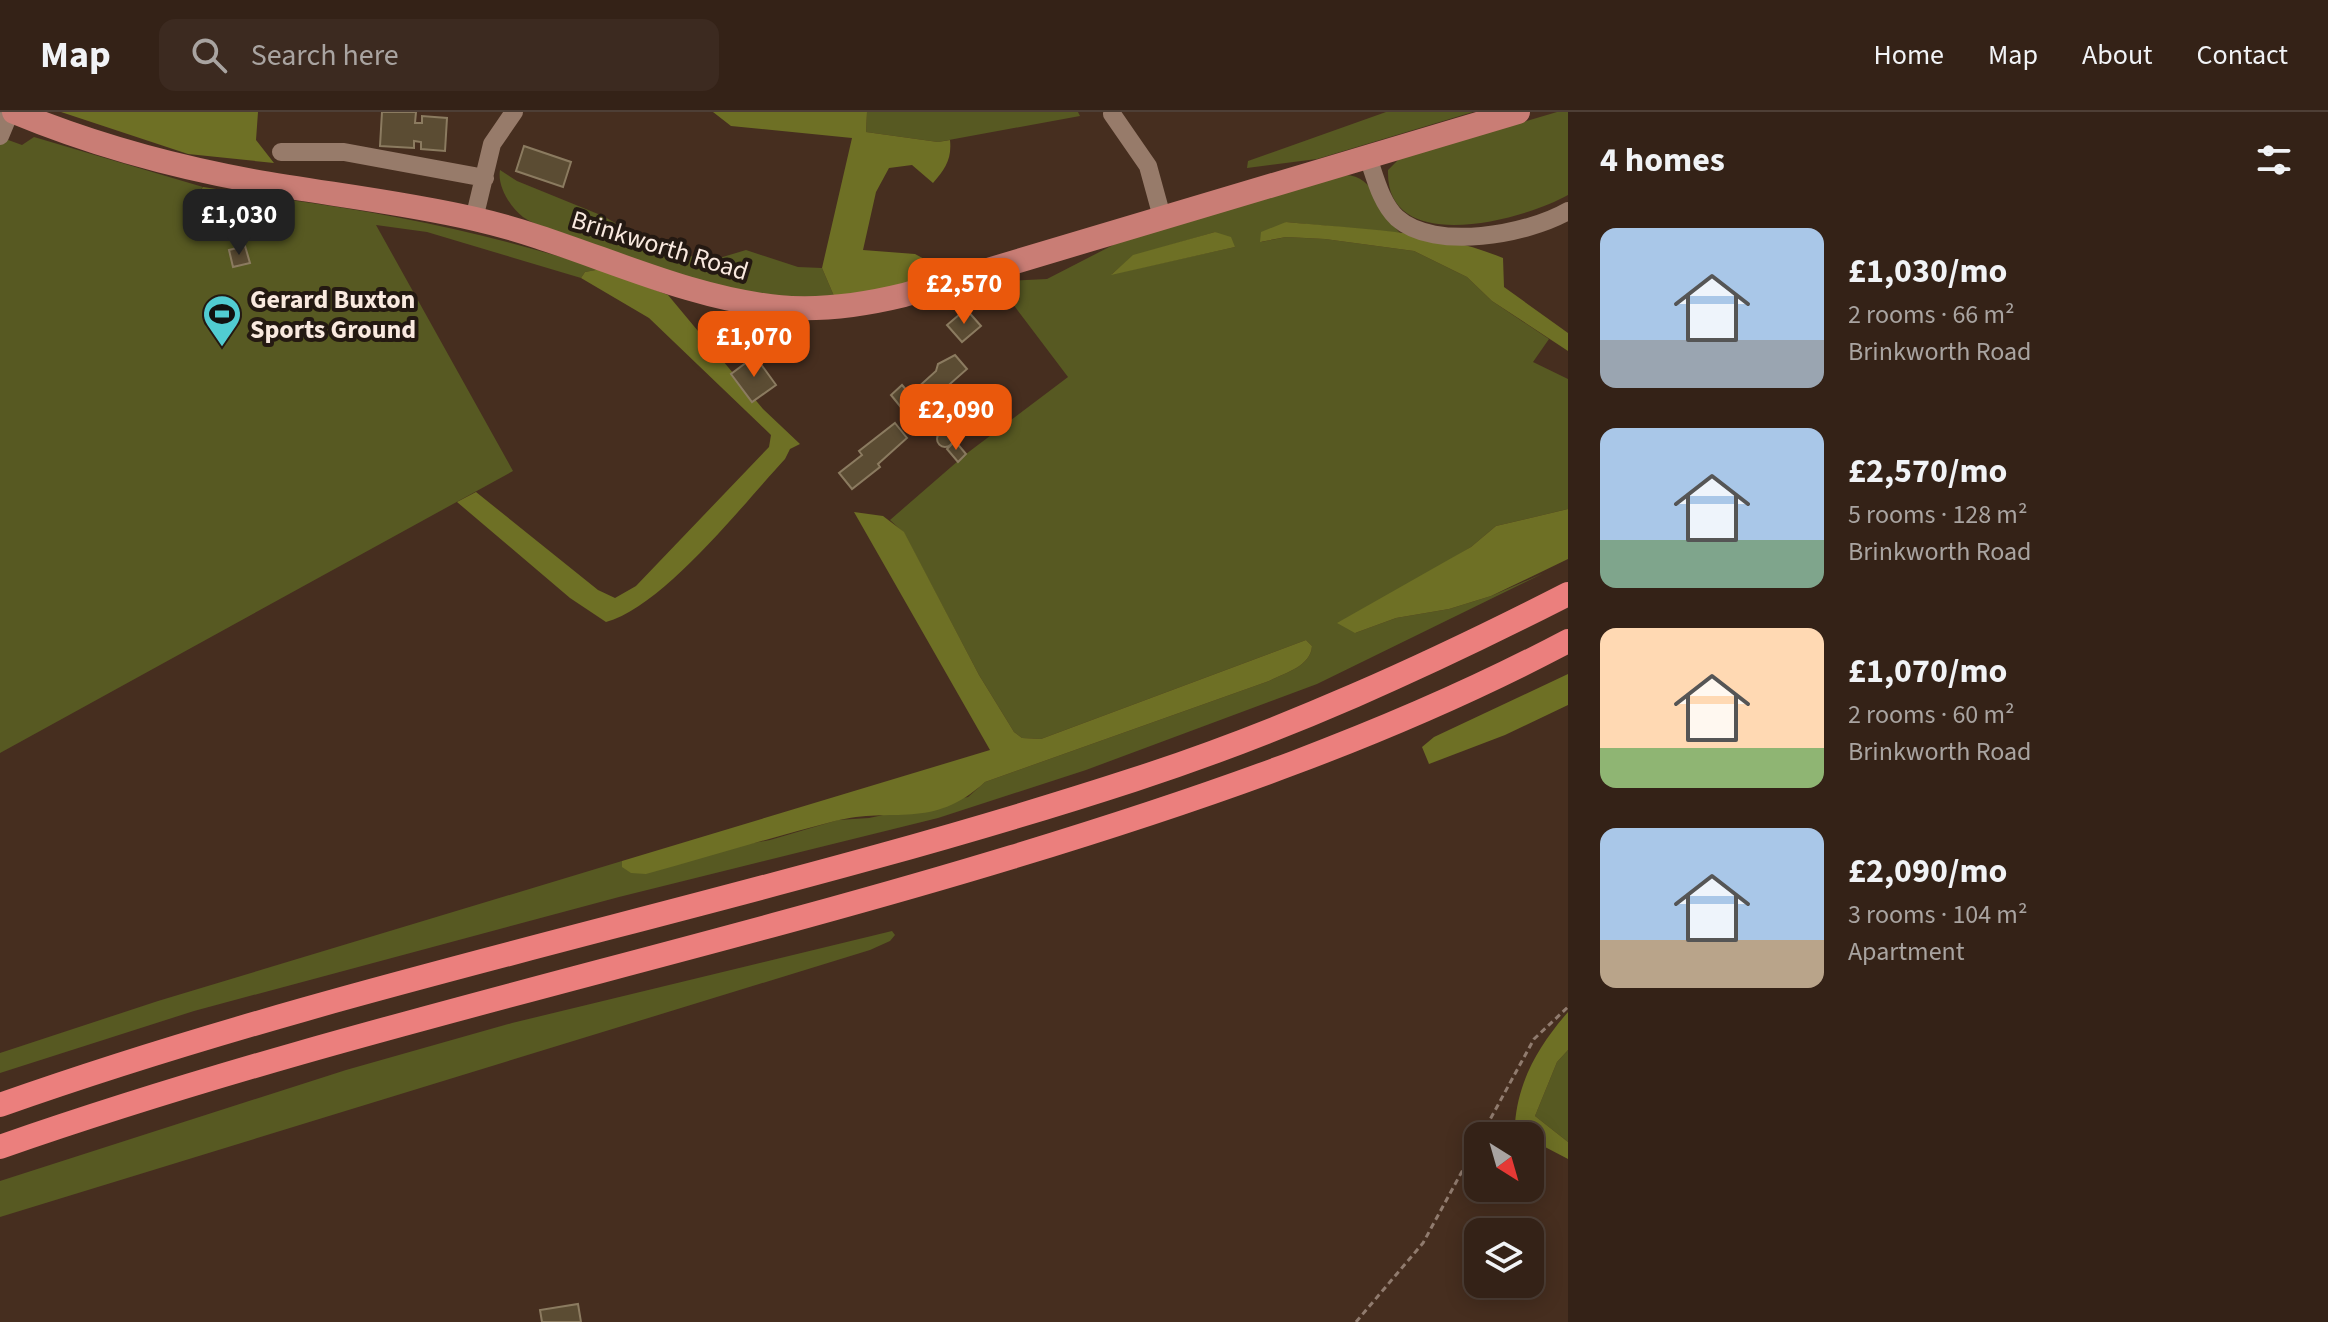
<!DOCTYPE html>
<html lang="en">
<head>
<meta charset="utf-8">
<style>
	:root { --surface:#342217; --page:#3c2a20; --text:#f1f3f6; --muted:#a9a4a1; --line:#4e3f36; --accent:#ea580c }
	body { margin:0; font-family:"Source Sans 3",sans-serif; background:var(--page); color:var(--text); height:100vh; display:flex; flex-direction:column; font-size:30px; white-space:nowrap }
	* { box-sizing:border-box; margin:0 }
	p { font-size:26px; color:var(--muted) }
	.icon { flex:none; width:44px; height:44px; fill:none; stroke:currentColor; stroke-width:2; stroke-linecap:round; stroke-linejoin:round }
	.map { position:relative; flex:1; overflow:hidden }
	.panel { display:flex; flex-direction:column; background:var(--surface); width:760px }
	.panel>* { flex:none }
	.needle { width:52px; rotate:143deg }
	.tools { position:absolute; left:1464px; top:1010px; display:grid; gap:16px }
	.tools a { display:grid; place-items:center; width:80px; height:80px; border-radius:16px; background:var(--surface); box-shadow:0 4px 20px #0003,0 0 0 2px var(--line); font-size:40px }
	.price { position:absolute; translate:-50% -68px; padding:0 18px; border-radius:16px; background:var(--accent); color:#fff; font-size:26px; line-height:52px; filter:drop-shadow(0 2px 4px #0008) }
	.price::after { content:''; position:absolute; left:50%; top:48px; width:24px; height:18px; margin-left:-12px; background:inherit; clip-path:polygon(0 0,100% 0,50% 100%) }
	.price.on { background:#222; color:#fff }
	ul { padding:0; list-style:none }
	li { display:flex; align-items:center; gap:24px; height:200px; padding:0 32px }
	li span { display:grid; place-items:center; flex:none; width:224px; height:160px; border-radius:16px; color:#555 }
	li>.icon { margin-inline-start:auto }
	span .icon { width:96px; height:96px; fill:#fffc; stroke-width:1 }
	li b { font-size:34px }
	h2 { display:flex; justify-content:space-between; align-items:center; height:96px; padding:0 32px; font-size:34px }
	header { display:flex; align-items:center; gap:48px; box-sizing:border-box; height:112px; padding:0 40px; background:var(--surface); border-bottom:2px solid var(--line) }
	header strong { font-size:38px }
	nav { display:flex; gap:44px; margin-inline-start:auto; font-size:28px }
	.search { width:560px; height:72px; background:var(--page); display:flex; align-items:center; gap:20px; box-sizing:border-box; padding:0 28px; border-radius:16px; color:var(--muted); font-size:30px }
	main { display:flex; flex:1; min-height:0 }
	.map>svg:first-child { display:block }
</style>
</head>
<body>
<header>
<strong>Map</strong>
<div class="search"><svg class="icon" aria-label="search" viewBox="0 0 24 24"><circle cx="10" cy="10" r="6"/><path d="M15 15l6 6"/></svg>Search here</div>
<nav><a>Home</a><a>Map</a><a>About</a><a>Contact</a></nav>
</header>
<main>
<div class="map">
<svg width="1568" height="1210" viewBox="0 0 1568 1210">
	<rect width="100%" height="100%" fill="#462e1f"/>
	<path fill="#575922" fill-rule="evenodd" d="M 867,0 L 1078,0 L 1080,4 L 938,30 L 866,20 Z
		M 1386,0 L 1473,0 L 1317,47 L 1247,56 L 1248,49 Z
		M 1557,0 L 1568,0 L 1568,83 C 1522,109 1385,145 1388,58 L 1399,47 Z
		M 0,25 L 22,33 L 34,25 L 203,75 L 191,88 L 223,111 L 283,108 L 287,95 L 283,87 C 397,102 492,123 601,157 L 585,160 L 581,166 L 427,120 L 376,113 L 513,359 L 0,641 Z
		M 500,58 L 517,69 L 603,104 L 640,125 L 689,144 L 716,147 L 746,138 L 798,155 L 822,156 L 834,184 C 745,191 656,157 574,125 C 559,119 537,115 523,105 C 510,95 497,74 500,58 Z
		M 1344,63 C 1375,62 1382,102 1400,121 L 1286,110 L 1261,130 L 1286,125 L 1325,127 L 1414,139 L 1467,165 L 1492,189 L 1549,227 L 1533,250 L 1568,267 L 1568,397 L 1496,414 L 1471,435 L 1420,466 L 1355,521 L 1396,506 L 1449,497 L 1491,484 L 1544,461 L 1317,572 L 1086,658 L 938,706 L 619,785 L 194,899 L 0,961 L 0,941 L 158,889 L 622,749 L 622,755 L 770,728 L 838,708 L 869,706 L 968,685 L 985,670 L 1269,569 C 1285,561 1311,554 1312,534 L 1306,528 L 1041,627 L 1022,626 L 1014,620 L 979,563 L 904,421 L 890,408 L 966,342 L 1068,265 L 1003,179 L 989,170 L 1047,167 L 1117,131 ZM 1215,120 L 1235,135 L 1112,162 L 1133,144 Z
		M 892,819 L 895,823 L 890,829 L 870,838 L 0,1105 L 0,1069 L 346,958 L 512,911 Z
		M 1568,938 L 1568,1030 L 1535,1004 L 1557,950 Z"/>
	<path fill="#6e7025" d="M 61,0 L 258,0 L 256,28 L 274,51 L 188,42 Z
		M 713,0 L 867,0 L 866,20 L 938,30 L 950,28 C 952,47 945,57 933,71 L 912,53 L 889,56 L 876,80 L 863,138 L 915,142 L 928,149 L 928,163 L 891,176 L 834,184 L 822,156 L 852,26 L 731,14 Z
		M 203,75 L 283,87 L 287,95 L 283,108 L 223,111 L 189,94 Z
		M 1286,110 C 1357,117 1436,118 1503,146 L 1504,175 L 1568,221 L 1568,239 L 1492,189 L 1467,165 L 1414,139 L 1325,127 L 1286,125 L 1260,130 L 1261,120 Z
		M 1215,120 L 1231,125 L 1235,135 L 1111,163 L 1133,143 Z
		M 601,157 L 668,183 L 763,297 L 800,332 L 790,337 L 785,347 C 744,391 663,495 606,510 L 570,486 L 457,390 L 476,380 L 598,478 L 615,486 L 636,474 L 769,335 L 771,323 L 649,206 L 581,166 L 585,160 Z
		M 1568,397 L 1568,447 L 1491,484 L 1449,497 L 1396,506 L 1355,521 L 1337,511 L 1471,435 L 1496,414 Z
		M 854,400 L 883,404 L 904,420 L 979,563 L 1014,620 L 1022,626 L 1041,627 L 1306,528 L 1312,534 C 1311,554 1285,561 1269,569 L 985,670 C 931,719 894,694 835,709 C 772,725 709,745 646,762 L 631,761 L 622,755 L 622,749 L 990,638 Z
		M 1568,562 L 1568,593 L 1505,623 L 1429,652 L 1422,635 L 1434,625 Z
		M 1568,900 L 1568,938 L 1557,950 L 1535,1004 L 1568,1030 L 1568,1047 L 1524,1024 L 1515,1012 C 1518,968 1540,932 1568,900 Z"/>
	<path fill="#5b4c33" stroke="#8b7b60" stroke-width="2" d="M 382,0 L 416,0 L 415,11 L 422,11 L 422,4 L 447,6 L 445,39 L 421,37 L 421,30 L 414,29 L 414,36 L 380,34 Z
		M 524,34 L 571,50 L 563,75 L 516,59 Z
		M 245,134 L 250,151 L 233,155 L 229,138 Z
		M 966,197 L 981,214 L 962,230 L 947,213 Z
		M 955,243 L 967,257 L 933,287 L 930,284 L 924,288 L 915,278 L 936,259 L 938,252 Z
		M 755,244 L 776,273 L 752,290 L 731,262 Z
		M 902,273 L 916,289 L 904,299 L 891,283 Z
		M 895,311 L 907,326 L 878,352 L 880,355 L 852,377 L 839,361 L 862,343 L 859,339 Z
		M937 327a8 8 0 1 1 16 0a8 8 0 1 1-16 0Z
		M 955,329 L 966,342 L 958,350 L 947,337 Z
		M 578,1192 L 581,1210 L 542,1210 L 540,1198 Z"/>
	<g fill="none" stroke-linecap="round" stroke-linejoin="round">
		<path stroke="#907b6e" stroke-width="3" stroke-dasharray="6 4" stroke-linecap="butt" d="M 1481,1024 L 1534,927 L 1568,895
			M 1356,1210 L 1423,1131 L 1478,1030"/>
		<path stroke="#977b6a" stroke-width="18" d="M 1112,2 L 1148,54 L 1162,105
			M 0,24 L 10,0
			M 281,40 L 344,40 L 485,66
			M 1368,45 C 1375,65 1381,91 1397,106 C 1435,140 1528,122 1568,99
			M 474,107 L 492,32 L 514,0"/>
		<path stroke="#c97d75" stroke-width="24" d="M 14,0 C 91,32 171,54 253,69 C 327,82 402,90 475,107 C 577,130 673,184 778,195 C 820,199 863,193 904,183 L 1518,0"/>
		<path stroke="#eb7f7d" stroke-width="24" d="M 0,993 C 371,862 759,790 1133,668 C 1284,619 1427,554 1568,482
			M 0,1035 C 332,919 676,847 1012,745 C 1203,687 1392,622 1568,529"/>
	</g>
	<defs>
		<symbol id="stadium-pin" viewBox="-11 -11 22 30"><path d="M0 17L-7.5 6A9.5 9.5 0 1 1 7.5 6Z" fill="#51ccd2" stroke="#241912"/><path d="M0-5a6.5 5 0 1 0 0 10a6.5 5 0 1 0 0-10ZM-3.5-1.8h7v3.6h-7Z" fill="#111"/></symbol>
	</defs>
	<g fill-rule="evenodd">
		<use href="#stadium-pin" x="200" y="180" width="44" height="60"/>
	</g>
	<g text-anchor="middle" stroke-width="8" stroke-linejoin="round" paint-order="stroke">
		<g font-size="26" fill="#f9e9df" stroke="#241912">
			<text transform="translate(660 133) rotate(17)" y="9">Brinkworth Road</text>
		</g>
		<g font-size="26" font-weight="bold" fill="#f9e9df" stroke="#241912" text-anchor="start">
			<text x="250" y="196">Gerard Buxton<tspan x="250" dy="30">Sports Ground</tspan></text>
		</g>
	</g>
</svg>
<div class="tools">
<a><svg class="needle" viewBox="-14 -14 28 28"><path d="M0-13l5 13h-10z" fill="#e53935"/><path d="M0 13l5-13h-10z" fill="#a9a4a1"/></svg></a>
<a><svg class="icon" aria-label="layers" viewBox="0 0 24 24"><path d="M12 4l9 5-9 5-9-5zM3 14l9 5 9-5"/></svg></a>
</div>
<b class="price on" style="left:239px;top:145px">£1,030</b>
<b class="price" style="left:964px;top:214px">£2,570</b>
<b class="price" style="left:754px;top:267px">£1,070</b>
<b class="price" style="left:956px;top:340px">£2,090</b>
</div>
<section class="panel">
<h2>4 homes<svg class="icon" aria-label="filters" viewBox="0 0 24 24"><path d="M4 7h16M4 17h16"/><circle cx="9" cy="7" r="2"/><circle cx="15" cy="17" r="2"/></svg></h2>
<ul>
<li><span style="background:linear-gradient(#a9c7e8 70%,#9aa5b1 0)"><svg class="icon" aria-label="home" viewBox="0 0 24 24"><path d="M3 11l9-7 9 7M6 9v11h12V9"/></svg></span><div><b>£1,030/mo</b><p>2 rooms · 66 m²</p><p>Brinkworth Road</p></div></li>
<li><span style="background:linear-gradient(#a9c7e8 70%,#7fa58c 0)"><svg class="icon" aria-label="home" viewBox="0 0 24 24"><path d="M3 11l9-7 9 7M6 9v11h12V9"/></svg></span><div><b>£2,570/mo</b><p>5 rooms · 128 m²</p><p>Brinkworth Road</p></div></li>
<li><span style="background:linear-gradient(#ffd9b3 75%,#8fb573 0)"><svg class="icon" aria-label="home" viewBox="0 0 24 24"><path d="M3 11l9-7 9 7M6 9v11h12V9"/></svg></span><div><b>£1,070/mo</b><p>2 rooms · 60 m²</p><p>Brinkworth Road</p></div></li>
<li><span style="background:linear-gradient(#a9c7e8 70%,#b9a48a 0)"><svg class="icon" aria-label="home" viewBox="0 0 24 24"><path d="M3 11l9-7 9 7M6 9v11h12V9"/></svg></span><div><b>£2,090/mo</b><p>3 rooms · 104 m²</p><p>Apartment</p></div></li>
</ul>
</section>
</main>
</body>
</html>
